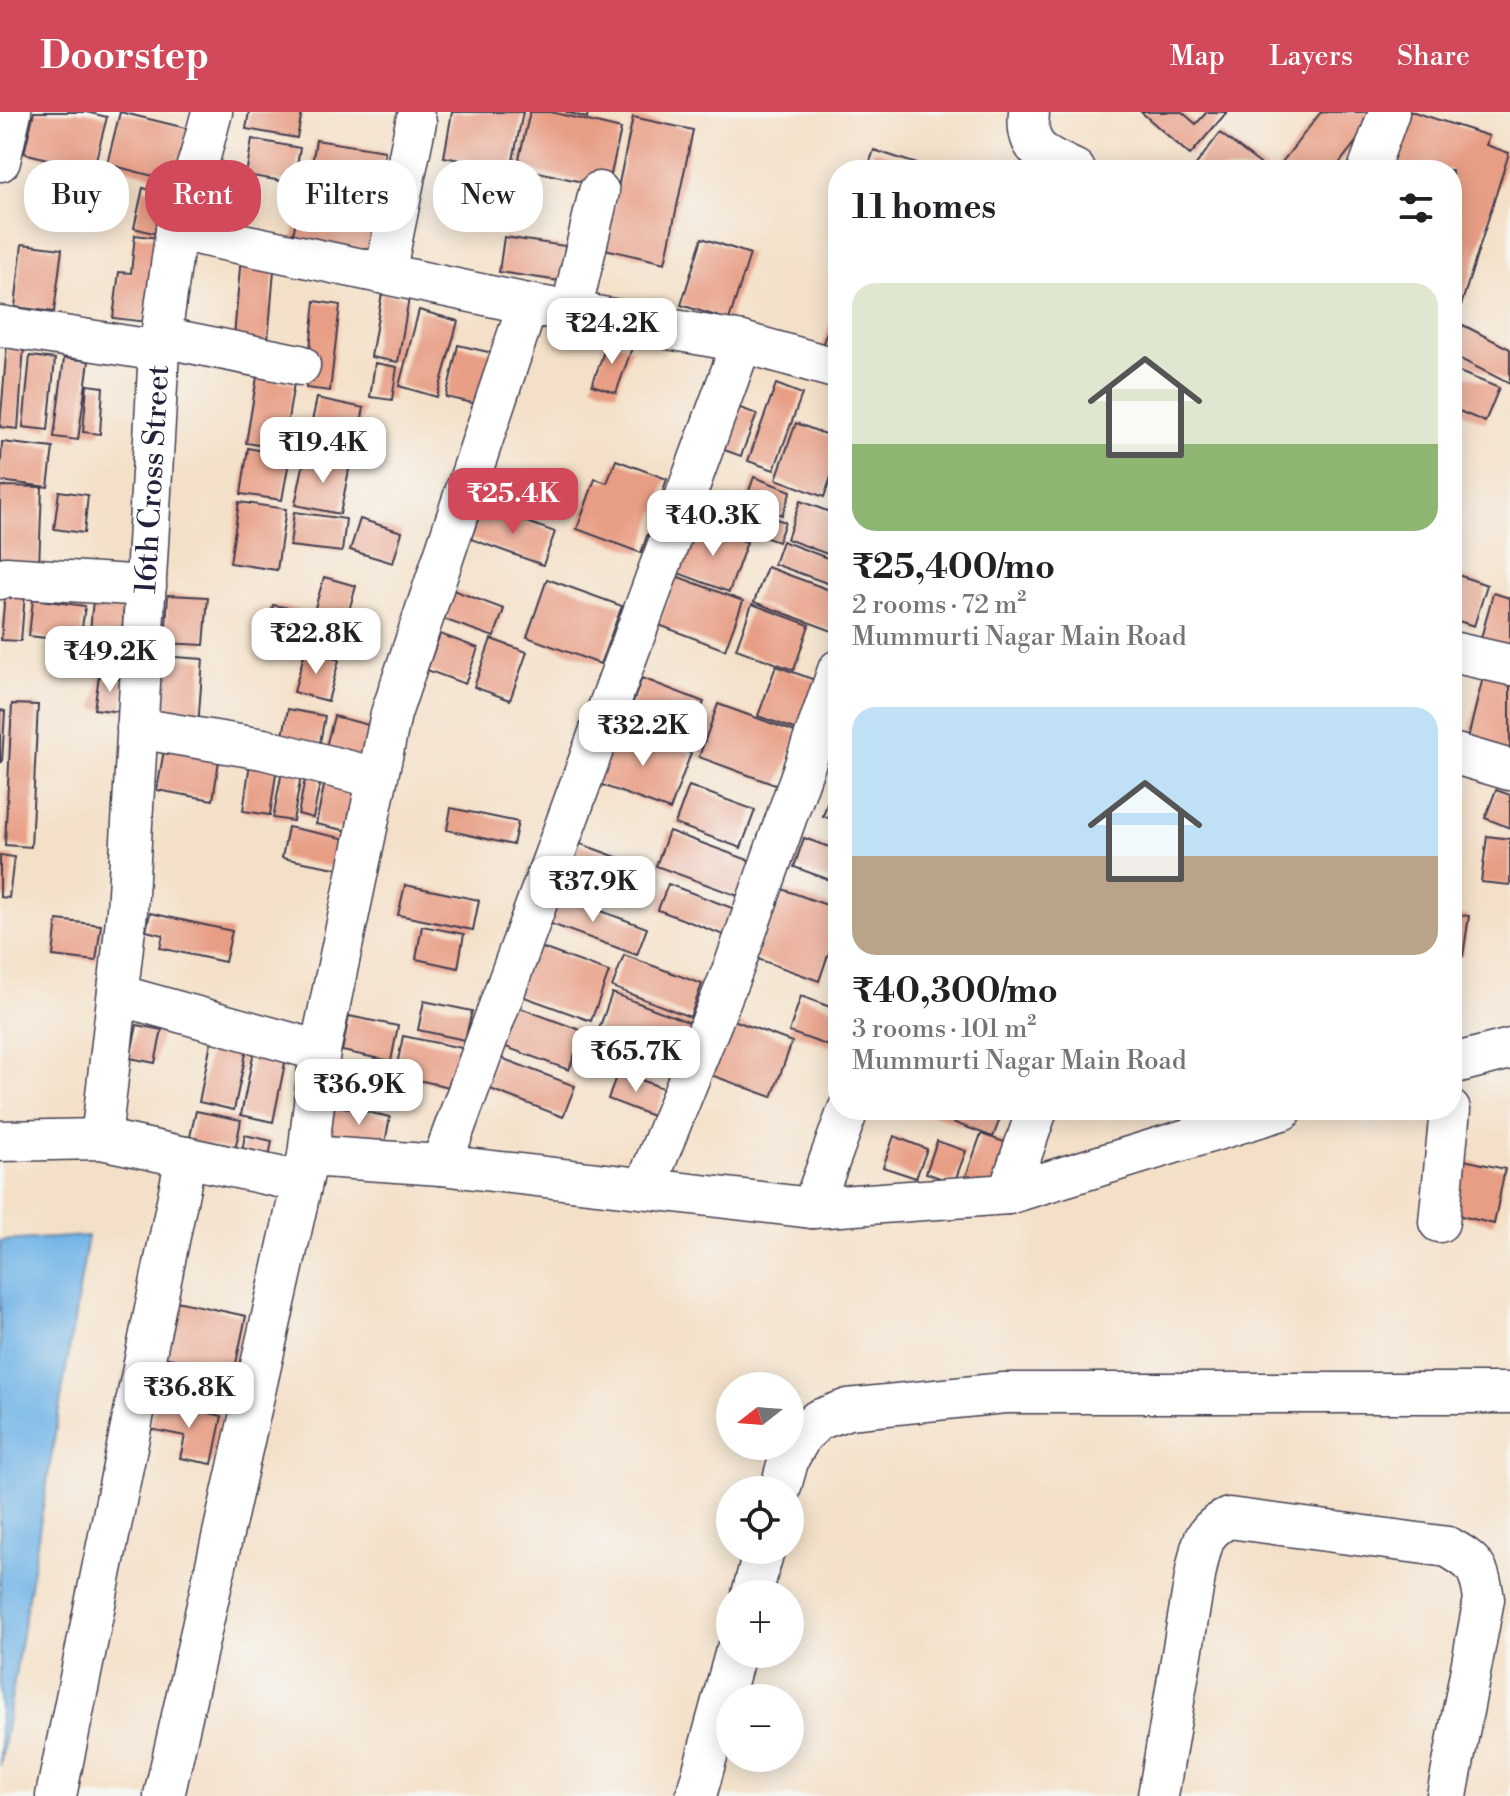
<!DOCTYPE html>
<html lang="en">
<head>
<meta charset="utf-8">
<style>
	:root { --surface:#fff; --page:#f2f2f2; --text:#202124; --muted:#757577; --accent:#d1495b }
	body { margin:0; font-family:"Libre Bodoni",serif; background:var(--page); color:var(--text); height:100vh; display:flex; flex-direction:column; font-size:30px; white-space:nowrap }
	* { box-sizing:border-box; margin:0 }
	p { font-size:26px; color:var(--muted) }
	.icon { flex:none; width:44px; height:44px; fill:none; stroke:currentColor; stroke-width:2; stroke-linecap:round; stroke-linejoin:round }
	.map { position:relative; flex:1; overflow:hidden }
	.panel { position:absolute; left:828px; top:48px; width:634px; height:960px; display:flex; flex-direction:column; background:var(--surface); border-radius:32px; box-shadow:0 4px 20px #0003 }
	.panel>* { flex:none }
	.top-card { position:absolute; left:24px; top:48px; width:684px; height:72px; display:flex; gap:16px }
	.needle { width:52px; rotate:253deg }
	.fabs { position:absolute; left:716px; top:1260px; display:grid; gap:16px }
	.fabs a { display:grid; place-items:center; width:88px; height:88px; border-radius:50%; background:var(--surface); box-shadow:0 4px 20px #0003; font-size:40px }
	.price { position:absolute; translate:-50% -68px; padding:0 18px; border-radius:16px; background:#fff; color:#222; font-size:26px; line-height:52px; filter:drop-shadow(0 2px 4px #0008) }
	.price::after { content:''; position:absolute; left:50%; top:48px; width:24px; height:18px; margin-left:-12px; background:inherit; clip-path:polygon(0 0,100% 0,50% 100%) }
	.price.active { background:var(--accent); color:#fff }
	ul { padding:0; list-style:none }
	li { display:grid; align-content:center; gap:16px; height:424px; padding:0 24px }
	li span { display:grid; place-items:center; height:248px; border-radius:24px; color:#555 }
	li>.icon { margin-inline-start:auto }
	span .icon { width:144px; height:144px; fill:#fffc; stroke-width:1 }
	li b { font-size:34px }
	h2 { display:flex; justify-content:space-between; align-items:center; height:96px; padding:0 24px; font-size:34px }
	.chip { padding:0 28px; border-radius:32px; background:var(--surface); box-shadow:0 4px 20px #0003; font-size:28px; line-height:72px }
	.chip.active { background:var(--accent); color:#fff }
	header { display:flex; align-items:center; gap:48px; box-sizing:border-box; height:112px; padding:0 40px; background:var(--accent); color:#fff }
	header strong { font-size:38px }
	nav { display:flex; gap:44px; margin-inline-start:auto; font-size:28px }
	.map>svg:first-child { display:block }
</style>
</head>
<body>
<header>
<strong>Doorstep</strong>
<nav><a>Map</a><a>Layers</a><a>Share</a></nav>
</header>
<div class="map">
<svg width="1510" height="1684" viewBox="0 0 1510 1684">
	<rect width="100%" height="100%" fill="#f6f6f2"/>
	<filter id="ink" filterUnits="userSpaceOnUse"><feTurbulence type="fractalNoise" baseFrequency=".0125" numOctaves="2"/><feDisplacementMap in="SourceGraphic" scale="16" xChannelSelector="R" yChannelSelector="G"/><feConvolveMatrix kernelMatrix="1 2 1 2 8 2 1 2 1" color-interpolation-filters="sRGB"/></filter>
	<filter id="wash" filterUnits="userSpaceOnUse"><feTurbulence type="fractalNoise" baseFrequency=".006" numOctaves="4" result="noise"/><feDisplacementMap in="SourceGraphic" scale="32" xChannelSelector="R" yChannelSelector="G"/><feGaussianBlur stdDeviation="1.8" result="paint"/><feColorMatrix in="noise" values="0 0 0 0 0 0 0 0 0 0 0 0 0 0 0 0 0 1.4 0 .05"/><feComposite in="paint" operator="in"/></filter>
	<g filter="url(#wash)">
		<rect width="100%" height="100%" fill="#f4e0c8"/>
		<path fill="#71b4e6" stroke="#4a6b90" stroke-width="2" d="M 88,1124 L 0,1654 L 0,1129 Z"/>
		<g id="blocks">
			<path fill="#e89e85" d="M 34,0 L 86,0 L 107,5 L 93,59 L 24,41 Z
				M 120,0 L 194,18 L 187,46 L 179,44 L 172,69 L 107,52 Z
				M 249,0 L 302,0 L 297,26 L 246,17 Z
				M 452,0 L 523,0 L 511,58 L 444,45 Z
				M 530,0 L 551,0 L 621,17 L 608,76 L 517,55 Z
				M 566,0 L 588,0 L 587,6 Z
				M 1141,0 L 1182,0 L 1196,12 L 1207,0 L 1227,0 L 1190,43 Z
				M 1321,0 L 1379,0 L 1334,58 L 1276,58 Z
				M 1406,0 L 1414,0 L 1489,24 L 1486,33 L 1509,41 L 1453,219 L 1452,58 L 1388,58 Z
				M 633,5 L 693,18 L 665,151 L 605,137 Z
				M 1220,21 L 1268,58 L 1192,58 Z
				M 252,27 L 300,36 L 294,71 L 246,63 Z
				M 316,28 L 385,39 L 378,82 L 309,71 Z
				M 874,38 L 932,57 L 932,58 L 867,58 Z
				M 303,72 L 385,88 L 374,144 L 292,128 Z
				M 143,76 L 167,82 L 157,122 L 134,116 Z
				M 135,123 L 166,127 L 155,211 L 113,206 L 119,160 L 131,161 Z
				M 504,125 L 565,134 L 560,169 L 499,160 Z
				M 702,126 L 750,142 L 729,208 L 681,193 Z
				M 22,132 L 62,137 L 54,200 L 15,195 Z
				M 241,144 L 275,147 L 267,240 L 233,237 Z
				M 382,181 L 409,186 L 398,250 L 371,245 Z
				M 838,188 L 838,240 L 822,234 Z
				M 315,189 L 340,193 L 330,279 L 306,276 Z
				M 419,198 L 458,209 L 437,285 L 399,274 Z
				M 1463,213 L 1510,237 L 1510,272 L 1452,243 L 1452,236 Z
				M 608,228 L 632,236 L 616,281 L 592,273 Z
				M 7,232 L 24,234 L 18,317 L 0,315 Z
				M 458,233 L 497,242 L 486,294 L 446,285 Z
				M 30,244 L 55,247 L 48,318 L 23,315 Z
				M 64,246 L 89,249 L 78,328 L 54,325 Z
				M 375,251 L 397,255 L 392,288 L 370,285 Z
				M 1452,257 L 1499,276 L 1485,310 L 1452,296 Z
				M 257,265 L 294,271 L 283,337 L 246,331 Z
				M 776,272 L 802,282 L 774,358 L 748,349 Z
				M 87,273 L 103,275 L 100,322 L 83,320 Z
				M 317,286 L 364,296 L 353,347 L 306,337 Z
				M 729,292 L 757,302 L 741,344 L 713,334 Z
				M 796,311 L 838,327 L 838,345 L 824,385 L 776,367 Z
				M 2,330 L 53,336 L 48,375 L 0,369 Z
				M 248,336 L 290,344 L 282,388 L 241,382 Z
				M 305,345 L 350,353 L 340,402 L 295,393 Z
				M 616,348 L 667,367 L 641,441 L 577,417 L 595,367 L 607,371 Z
				M 754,365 L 791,379 L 782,403 L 745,390 Z
				M 0,374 L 42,375 L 39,455 L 0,453 Z
				M 59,379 L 88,383 L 84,421 L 54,417 Z
				M 800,389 L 838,403 L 838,446 L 787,427 Z
				M 239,390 L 286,397 L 277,458 L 230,451 Z
				M 483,394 L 555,420 L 543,453 L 471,427 Z
				M 749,397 L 785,410 L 778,430 L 742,417 Z
				M 294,400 L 346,407 L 342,440 L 290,434 Z
				M 360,407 L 402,420 L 393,451 L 350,438 Z
				M 697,412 L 747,430 L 729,480 L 678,461 Z
				M 782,429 L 838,450 L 838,475 L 774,452 Z
				M 767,455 L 838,481 L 838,512 L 835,520 L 754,490 Z
				M 1452,461 L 1487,473 L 1474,514 L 1452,507 Z
				M 676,464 L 743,489 L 725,538 L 659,513 Z
				M 324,465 L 356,474 L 344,516 L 312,506 Z
				M 547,467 L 622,494 L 600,552 L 527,525 Z
				M 94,477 L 125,480 L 122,523 L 90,520 Z
				M 453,478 L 504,497 L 494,525 L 443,507 Z
				M 5,480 L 25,481 L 21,529 L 1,528 Z
				M 1493,481 L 1510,486 L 1510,543 L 1479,534 Z
				M 168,483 L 208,485 L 204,533 L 165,531 Z
				M 33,487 L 85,494 L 80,530 L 29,524 Z
				M 752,492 L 809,513 L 794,558 L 736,537 Z
				M 273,493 L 300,498 L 293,531 L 267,525 Z
				M 440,522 L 478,536 L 465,572 L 427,558 Z
				M 491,527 L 527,540 L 510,588 L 474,575 Z
				M 305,539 L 339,548 L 328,589 L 294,580 Z
				M 161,544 L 203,547 L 198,615 L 156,612 Z
				M 1487,549 L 1510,555 L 1510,641 L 1467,630 Z
				M 776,554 L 818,569 L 800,619 L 758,604 Z
				M 99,564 L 126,568 L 122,600 L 94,597 Z
				M 642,566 L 704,590 L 689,632 L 626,609 Z
				M 12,592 L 38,593 L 31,735 L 5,733 Z
				M 718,592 L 798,621 L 778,674 L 699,645 Z
				M 288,597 L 325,604 L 317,647 L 280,640 Z
				M 0,598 L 5,599 L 2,650 L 0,650 Z
				M 334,604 L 376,615 L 365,657 L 323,646 Z
				M 838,608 L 838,646 L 817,639 Z
				M 617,613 L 691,641 L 670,698 L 596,671 Z
				M 165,632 L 220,642 L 213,688 L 157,678 Z
				M 250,651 L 277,655 L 270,703 L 243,699 Z
				M 283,654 L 302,658 L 293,709 L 273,706 Z
				M 306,663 L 321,666 L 313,706 L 298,702 Z
				M 326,665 L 364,673 L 353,720 L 316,712 Z
				M 833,673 L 838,675 L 838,709 L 823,704 Z
				M 689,674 L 755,698 L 741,736 L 675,712 Z
				M 1496,678 L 1510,683 L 1510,716 L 1485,706 Z
				M 451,696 L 518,710 L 513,733 L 447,718 Z
				M 288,715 L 352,728 L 346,758 L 282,746 Z
				M 669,719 L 751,749 L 738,784 L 656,754 Z
				M 1487,724 L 1510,727 L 1510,773 L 1481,770 Z
				M 804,726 L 838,738 L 838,771 L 794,755 Z
				M 573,729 L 644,755 L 633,785 L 562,758 Z
				M 0,743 L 14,745 L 9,786 L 0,785 Z
				M 668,772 L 743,800 L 734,827 L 658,798 Z
				M 405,773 L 479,788 L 473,818 L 398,803 Z
				M 779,776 L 838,797 L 838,814 L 819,869 L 755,846 Z
				M 550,780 L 647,816 L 637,843 L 540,808 Z
				M 150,801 L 232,819 L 225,850 L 160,836 L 163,823 L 146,819 Z
				M 1452,802 L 1469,804 L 1463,844 L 1452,842 Z
				M 57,808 L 101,813 L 96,849 L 53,844 Z
				M 422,814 L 464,822 L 458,856 L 416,847 Z
				M 534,833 L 609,860 L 591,909 L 516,882 Z
				M 624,843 L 702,872 L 690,905 L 612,875 Z
				M 612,881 L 699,914 L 682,960 L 595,928 Z
				M 801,884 L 838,898 L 838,937 L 789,920 Z
				M 424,889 L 472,899 L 465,928 L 418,918 Z
				M 509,892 L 583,919 L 569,958 L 495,931 Z
				M 349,904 L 398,914 L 391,949 L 342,939 Z
				M 728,906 L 792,930 L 772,985 L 708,962 Z
				M 137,913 L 162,918 L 155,951 L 130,946 Z
				M 403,924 L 462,936 L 454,976 L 395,963 Z
				M 212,925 L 248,932 L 234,998 L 199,990 Z
				M 254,939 L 286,946 L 273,1010 L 241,1003 Z
				M 496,944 L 575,974 L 563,1005 L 485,975 Z
				M 618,959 L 665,977 L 655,1005 L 608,987 Z
				M 334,993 L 390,1005 L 384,1036 L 327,1024 Z
				M 920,998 L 985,998 L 1001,1004 L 993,1025 Z
				M 196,999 L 241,1008 L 235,1039 L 189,1029 Z
				M 981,1022 L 1016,1034 L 998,1082 L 964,1070 Z
				M 245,1023 L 272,1029 L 267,1056 L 240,1050 Z
				M 894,1024 L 927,1037 L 916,1066 L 883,1055 Z
				M 937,1029 L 966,1039 L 954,1071 L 926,1061 Z
				M 1464,1048 L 1505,1057 L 1494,1112 L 1453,1102 Z
				M 176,1189 L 246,1204 L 234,1261 L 164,1245 Z
				M 164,1253 L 226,1267 L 219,1300 L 157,1286 Z
				M 156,1289 L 222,1304 L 212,1352 L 180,1346 L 185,1324 L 150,1317 Z"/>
		</g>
	</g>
	<g filter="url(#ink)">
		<use href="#blocks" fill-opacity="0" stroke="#423e50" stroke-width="2"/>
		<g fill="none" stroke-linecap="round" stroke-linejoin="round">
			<defs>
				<g id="minor">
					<path d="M 1029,0 C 1025,39 1044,43 1075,58"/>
					<path d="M 0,49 L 11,0"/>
					<path d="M 1368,58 L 1389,0"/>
					<path d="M 176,118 L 528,192 L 742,230 L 838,257"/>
					<path d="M 385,162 L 416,10"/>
					<path d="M 571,200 L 599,80"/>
					<path d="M 0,214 L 159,239"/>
					<path d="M 161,225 L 300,253"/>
					<path d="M 0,467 L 6,465 L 146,474"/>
					<path d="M 1452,540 L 1510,553"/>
					<path d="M 137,616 L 263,637 L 361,662"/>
					<path d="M 1452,641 L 1510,658"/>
					<path d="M 118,883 L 320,939"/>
					<path d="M 1452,952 L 1510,937"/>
					<path id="s1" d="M 101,1027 L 127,799 L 159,239 L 176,118 L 200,45 L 212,0"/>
					<path d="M 0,1029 L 101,1027 L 302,1070"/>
					<path d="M 308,1044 L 441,1053 L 812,1096 L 1008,1082 L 1282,998"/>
					<path d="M 441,1053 L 742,230"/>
					<path d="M 645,1076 L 735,852 L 838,558"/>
					<path d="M 1008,1082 L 1037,998"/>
					<path d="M 812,1096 L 848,998"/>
					<path d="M 1439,1110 L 1450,998"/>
					<path d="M 780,1378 L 789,1346 L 802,1323 L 818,1308 L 848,1297 L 1004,1281 L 1510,1281"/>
					<path d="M 752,1482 L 764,1438"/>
					<path d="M 56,1684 L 186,1045"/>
					<path d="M 164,1684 L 308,1044 L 320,939 L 391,602 L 528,192"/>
					<path d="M 696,1684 L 735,1542"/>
					<path d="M 1158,1684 L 1196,1459 C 1202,1432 1202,1418 1229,1406 L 1448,1435 C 1476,1451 1479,1455 1484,1487 L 1447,1684"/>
				</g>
			</defs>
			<use href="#minor" stroke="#423e50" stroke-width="43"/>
			<use href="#minor" stroke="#fff" stroke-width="40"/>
		</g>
	</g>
	<g text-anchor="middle" stroke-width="6" stroke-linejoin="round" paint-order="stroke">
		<g font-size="30" fill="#22223b" stroke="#f6f6f2">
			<text dy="10" stroke="none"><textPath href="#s1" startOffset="662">16th Cross Street</textPath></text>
		</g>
	</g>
</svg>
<div class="fabs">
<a><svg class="needle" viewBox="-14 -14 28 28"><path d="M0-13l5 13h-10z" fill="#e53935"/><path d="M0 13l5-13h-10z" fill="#757577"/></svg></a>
<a><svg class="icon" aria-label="locate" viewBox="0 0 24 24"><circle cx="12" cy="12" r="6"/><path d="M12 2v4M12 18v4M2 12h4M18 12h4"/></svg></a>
<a>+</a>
<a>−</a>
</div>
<b class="price" style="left:612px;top:254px">₹24.2K</b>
<b class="price" style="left:323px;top:373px">₹19.4K</b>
<b class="price active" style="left:513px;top:424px">₹25.4K</b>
<b class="price" style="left:713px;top:446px">₹40.3K</b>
<b class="price" style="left:316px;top:564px">₹22.8K</b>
<b class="price" style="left:110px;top:582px">₹49.2K</b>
<b class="price" style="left:643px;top:656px">₹32.2K</b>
<b class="price" style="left:593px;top:812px">₹37.9K</b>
<b class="price" style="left:636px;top:982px">₹65.7K</b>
<b class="price" style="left:359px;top:1015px">₹36.9K</b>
<b class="price" style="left:189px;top:1318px">₹36.8K</b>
<div class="top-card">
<a class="chip">Buy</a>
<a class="chip active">Rent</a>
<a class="chip">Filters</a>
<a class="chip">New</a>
</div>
<section class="panel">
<h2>11 homes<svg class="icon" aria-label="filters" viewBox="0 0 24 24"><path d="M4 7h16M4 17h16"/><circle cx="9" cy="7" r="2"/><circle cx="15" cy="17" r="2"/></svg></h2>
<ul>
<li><span style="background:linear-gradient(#dfe7d0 65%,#8fb573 0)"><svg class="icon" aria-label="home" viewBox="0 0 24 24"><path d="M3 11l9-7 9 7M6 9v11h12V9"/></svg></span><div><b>₹25,400/mo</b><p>2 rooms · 72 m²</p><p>Mummurti Nagar Main Road</p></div></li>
<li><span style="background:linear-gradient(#bfe0f5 60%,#b9a48a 0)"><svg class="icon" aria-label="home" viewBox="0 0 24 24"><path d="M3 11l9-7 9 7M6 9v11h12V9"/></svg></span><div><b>₹40,300/mo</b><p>3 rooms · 101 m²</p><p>Mummurti Nagar Main Road</p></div></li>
</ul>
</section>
</div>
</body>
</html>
